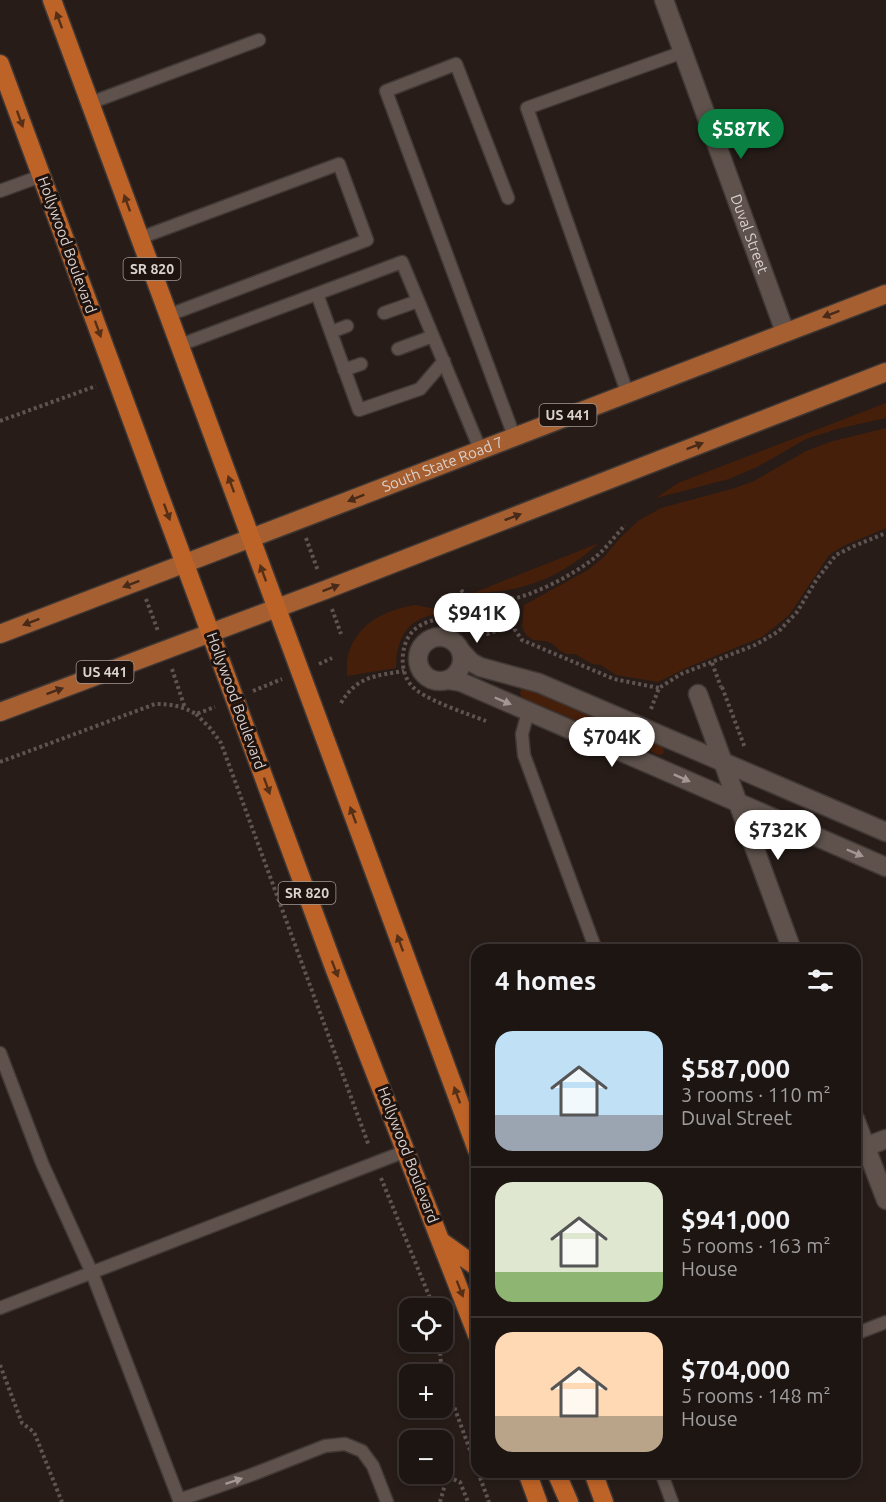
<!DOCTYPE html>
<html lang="en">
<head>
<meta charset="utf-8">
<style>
	:root { --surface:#1d1512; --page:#2a2220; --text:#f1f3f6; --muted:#a09f9f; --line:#3b3432; --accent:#0b8043 }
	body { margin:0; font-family:Ubuntu,sans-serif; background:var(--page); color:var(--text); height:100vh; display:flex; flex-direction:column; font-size:22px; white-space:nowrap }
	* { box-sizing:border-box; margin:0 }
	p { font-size:20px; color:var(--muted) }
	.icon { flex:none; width:33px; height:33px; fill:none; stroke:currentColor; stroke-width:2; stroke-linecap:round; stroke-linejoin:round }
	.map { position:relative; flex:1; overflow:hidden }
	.details { position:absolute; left:471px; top:944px; width:390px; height:534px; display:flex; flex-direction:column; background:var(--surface); border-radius:18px; box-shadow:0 3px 9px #0003,0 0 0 2px var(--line) }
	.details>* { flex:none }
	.controls { position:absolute; left:399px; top:1298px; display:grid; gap:12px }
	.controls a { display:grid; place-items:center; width:54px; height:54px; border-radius:12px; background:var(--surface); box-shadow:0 3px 9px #0003,0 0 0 2px var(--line); font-size:30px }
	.price { position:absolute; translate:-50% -51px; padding:0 14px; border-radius:21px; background:#fff; color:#222; font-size:20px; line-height:39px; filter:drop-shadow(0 2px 3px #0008) }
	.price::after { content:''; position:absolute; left:50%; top:36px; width:18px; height:14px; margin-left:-9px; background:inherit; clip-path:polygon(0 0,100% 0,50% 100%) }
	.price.on { background:var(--accent); color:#fff }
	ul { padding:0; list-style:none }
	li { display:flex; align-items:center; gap:18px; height:150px; padding:0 24px }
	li+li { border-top:2px solid var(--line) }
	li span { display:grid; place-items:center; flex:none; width:168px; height:120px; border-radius:18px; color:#555 }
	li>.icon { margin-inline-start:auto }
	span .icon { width:72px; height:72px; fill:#fffc; stroke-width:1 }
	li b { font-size:26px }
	h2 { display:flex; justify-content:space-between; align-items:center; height:72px; padding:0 24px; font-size:26px }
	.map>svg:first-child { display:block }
</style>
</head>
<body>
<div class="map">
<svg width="886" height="1502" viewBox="0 0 886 1502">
	<rect width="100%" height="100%" fill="#271c18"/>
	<path fill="#461f0b" d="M 886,403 L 886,418 L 837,429 L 806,439 L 757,467 L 729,479 L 656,498 L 678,483 Z
		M 886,428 L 886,528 L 843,546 L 829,555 L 789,615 L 762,637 L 686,668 L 658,682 L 616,675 L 601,665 L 592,664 L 575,654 L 566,654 L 559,650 L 553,644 L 545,641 L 533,640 L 526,635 L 522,626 L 524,605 L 588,570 L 605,556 L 620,538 L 638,521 L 661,508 L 735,488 L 754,481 L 806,451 L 833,441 Z
		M 599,543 C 559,578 525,592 473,593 Z
		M 415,605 L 442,610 L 441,614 C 409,616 396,637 396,668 L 347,676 C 347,669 346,659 349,652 C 359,622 386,610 415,605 Z
		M 526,688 L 661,745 L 664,750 L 663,754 L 659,755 L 523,698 L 520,694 L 521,689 Z"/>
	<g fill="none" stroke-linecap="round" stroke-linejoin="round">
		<defs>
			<path id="service" d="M 90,103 L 259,40
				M 0,191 L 41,176
				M 508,198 L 456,64 L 386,91 L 514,436
				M 140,238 L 339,164 L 367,240 L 169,315
				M 317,294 L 359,410 L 420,389 L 444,361
				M 384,313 L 418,301
				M 331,332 L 347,326
				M 180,345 L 402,262 L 480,449
				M 398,349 L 433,336
				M 344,370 L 361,364
				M 627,392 L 527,108 L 683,52
				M 528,712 L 522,734 L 524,755 L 596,950
				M 0,1053 L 42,1163 L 92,1273 L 180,1502
				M 0,1308 L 406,1151
				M 855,1334 L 886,1322
				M 661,1472 L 672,1502
				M 179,1500 L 251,1475 L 325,1446 L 345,1444 L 362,1451 L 373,1466 L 387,1502"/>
			<g id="minor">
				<path id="s1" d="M 664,0 L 785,332"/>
				<circle cx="440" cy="659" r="22"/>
				<path d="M 461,651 L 471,662 L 480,667 L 539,683 L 886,832"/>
				<path d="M 449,680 L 461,682 L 886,867"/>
				<path d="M 698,694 L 792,950"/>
				<path d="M 855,1119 L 886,1200"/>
				<path d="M 857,1150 L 886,1139"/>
			</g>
			<g id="primary">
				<path id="s2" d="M 0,634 C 296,522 590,407 886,294"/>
				<path d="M 0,712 L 325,590 L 886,372"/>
			</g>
			<path id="trunk" d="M 52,0 L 477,1150
				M 0,64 L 335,970 L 477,1335
				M 442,1242 L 477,1267
				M 527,1472 L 538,1502
				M 556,1472 L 569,1502
				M 593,1472 L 604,1502"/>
		</defs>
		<use href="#service" stroke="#403835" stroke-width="15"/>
		<use href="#minor" stroke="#403835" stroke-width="21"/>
		<use href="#primary" stroke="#403835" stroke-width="21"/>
		<use href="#trunk" stroke="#403835" stroke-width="21"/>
		<path stroke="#5f5451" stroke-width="4" stroke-dasharray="3 3" stroke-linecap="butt" d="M 0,421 L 96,386
			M 306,538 L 318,571
			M 461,590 C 488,623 568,579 593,559 C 605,550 615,536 625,525
			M 444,595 L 450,608 L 451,619
			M 146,599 L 158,631
			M 511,599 L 515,630 L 522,640 L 614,679 L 659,688
			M 332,609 L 341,634
			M 470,626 L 482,601
			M 712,663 L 721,687
			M 319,664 L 332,658
			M 172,669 L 185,708
			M 722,687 L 745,748
			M 253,691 L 282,679
			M 341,703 C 357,676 375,676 404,671
			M 651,709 L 659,688 L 681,674 L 755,645 L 779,631 L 797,612 L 817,579 L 836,555 L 854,546 L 886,533
			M 196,714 L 210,728 L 221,743 L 369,1146
			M 486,721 C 468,714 422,699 411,685 C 399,671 400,643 414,630 C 424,621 441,617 453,619 C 464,621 477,630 487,634 L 514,626
			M 0,762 L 155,704 C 171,704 182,706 196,714 L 215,707
			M 381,1178 L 434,1308
			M 439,1341 L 442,1374
			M 0,1365 L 22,1423 L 34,1432 L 62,1502
			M 442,1374 L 477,1469
			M 478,1472 L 489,1502
			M 440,1502 L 446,1481 L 453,1479 L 460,1482 L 468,1502"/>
		<use href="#service" stroke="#5f524c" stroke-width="12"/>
		<use href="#minor" stroke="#5f524c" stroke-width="18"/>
		<use href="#primary" stroke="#a65f30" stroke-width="18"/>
		<use href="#trunk" stroke="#be6327" stroke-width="18"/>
	</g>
	<defs><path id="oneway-solid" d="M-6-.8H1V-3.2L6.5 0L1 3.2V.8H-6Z" transform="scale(1.5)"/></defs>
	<g fill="#562f17">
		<use href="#oneway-solid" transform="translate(59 20) rotate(-110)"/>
		<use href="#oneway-solid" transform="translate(20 119) rotate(70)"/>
		<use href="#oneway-solid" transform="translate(127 203) rotate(-110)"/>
		<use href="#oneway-solid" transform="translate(98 329) rotate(70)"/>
		<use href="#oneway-solid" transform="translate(231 484) rotate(-110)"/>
		<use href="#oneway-solid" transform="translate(167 512) rotate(70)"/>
		<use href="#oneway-solid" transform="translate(263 573) rotate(-110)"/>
		<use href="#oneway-solid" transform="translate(267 786) rotate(70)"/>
		<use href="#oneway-solid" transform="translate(353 815) rotate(-110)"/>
		<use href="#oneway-solid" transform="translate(400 943) rotate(-110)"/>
		<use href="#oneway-solid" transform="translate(335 969) rotate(69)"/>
		<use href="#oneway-solid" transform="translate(457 1095) rotate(-110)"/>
		<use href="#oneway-solid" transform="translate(460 1289) rotate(69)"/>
	</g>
	<g fill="#472a19">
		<use href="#oneway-solid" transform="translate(831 314) rotate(159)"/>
		<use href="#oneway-solid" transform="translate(695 446) rotate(-21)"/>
		<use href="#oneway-solid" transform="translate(356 498) rotate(158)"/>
		<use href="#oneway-solid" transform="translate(513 517) rotate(-21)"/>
		<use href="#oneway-solid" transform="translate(131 584) rotate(159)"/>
		<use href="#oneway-solid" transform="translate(331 588) rotate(-21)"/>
		<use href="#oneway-solid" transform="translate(31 622) rotate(159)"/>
		<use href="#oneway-solid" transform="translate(55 691) rotate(-20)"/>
	</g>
	<g fill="#a39894">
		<use href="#oneway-solid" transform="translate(503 701) rotate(23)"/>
		<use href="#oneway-solid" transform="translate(682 778) rotate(24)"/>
		<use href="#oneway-solid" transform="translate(855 853) rotate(23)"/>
		<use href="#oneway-solid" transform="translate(234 1481) rotate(-18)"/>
	</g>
	<g text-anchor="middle" stroke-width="6" stroke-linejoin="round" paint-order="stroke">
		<g fill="#1e130f" stroke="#a29995" stroke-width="1.5">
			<rect x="123.5" y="258" width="57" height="22" rx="4.5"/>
			<rect x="539.5" y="404" width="57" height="22" rx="4.5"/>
			<rect x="76.5" y="661" width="57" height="22" rx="4.5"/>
			<rect x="278.5" y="882" width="57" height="22" rx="4.5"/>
		</g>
		<g font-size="14" font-weight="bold" fill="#dad2cf">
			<text x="152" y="274">SR 820</text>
			<text x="568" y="420">US 441</text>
			<text x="105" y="677">US 441</text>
			<text x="307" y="898">SR 820</text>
		</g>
		<g font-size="15" fill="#dad2cf" stroke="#1e130f">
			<text dy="5" stroke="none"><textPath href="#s1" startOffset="249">Duval Street</textPath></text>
			<text transform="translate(67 245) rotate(70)" y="5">Hollywood Boulevard</text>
			<text dy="5" stroke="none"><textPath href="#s2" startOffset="474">South State Road 7</textPath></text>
			<text transform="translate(236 701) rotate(70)" y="5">Hollywood Boulevard</text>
			<text transform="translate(408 1155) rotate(69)" y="5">Hollywood Boulevard</text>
		</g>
	</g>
</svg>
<div class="controls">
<a><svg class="icon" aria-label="locate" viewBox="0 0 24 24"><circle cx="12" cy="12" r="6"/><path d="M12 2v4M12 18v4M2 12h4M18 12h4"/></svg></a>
<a>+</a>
<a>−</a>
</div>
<b class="price on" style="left:741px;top:160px">$587K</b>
<b class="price" style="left:477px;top:644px">$941K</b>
<b class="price" style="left:612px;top:768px">$704K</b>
<b class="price" style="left:778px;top:861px">$732K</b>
<section class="details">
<h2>4 homes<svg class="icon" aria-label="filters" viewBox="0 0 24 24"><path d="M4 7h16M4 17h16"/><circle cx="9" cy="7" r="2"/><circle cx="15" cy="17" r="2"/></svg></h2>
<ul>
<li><span style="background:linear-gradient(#bfe0f5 70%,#9aa5b1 0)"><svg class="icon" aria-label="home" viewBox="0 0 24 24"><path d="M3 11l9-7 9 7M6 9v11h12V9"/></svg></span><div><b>$587,000</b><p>3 rooms · 110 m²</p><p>Duval Street</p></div></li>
<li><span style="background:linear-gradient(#dfe7d0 75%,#8fb573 0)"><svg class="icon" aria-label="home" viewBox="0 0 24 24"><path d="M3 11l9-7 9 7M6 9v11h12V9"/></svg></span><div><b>$941,000</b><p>5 rooms · 163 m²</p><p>House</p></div></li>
<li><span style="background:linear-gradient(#ffd9b3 70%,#b9a48a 0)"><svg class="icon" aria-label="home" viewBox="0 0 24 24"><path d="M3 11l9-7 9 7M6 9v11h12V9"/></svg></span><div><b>$704,000</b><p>5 rooms · 148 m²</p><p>House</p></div></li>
</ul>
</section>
</div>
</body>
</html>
